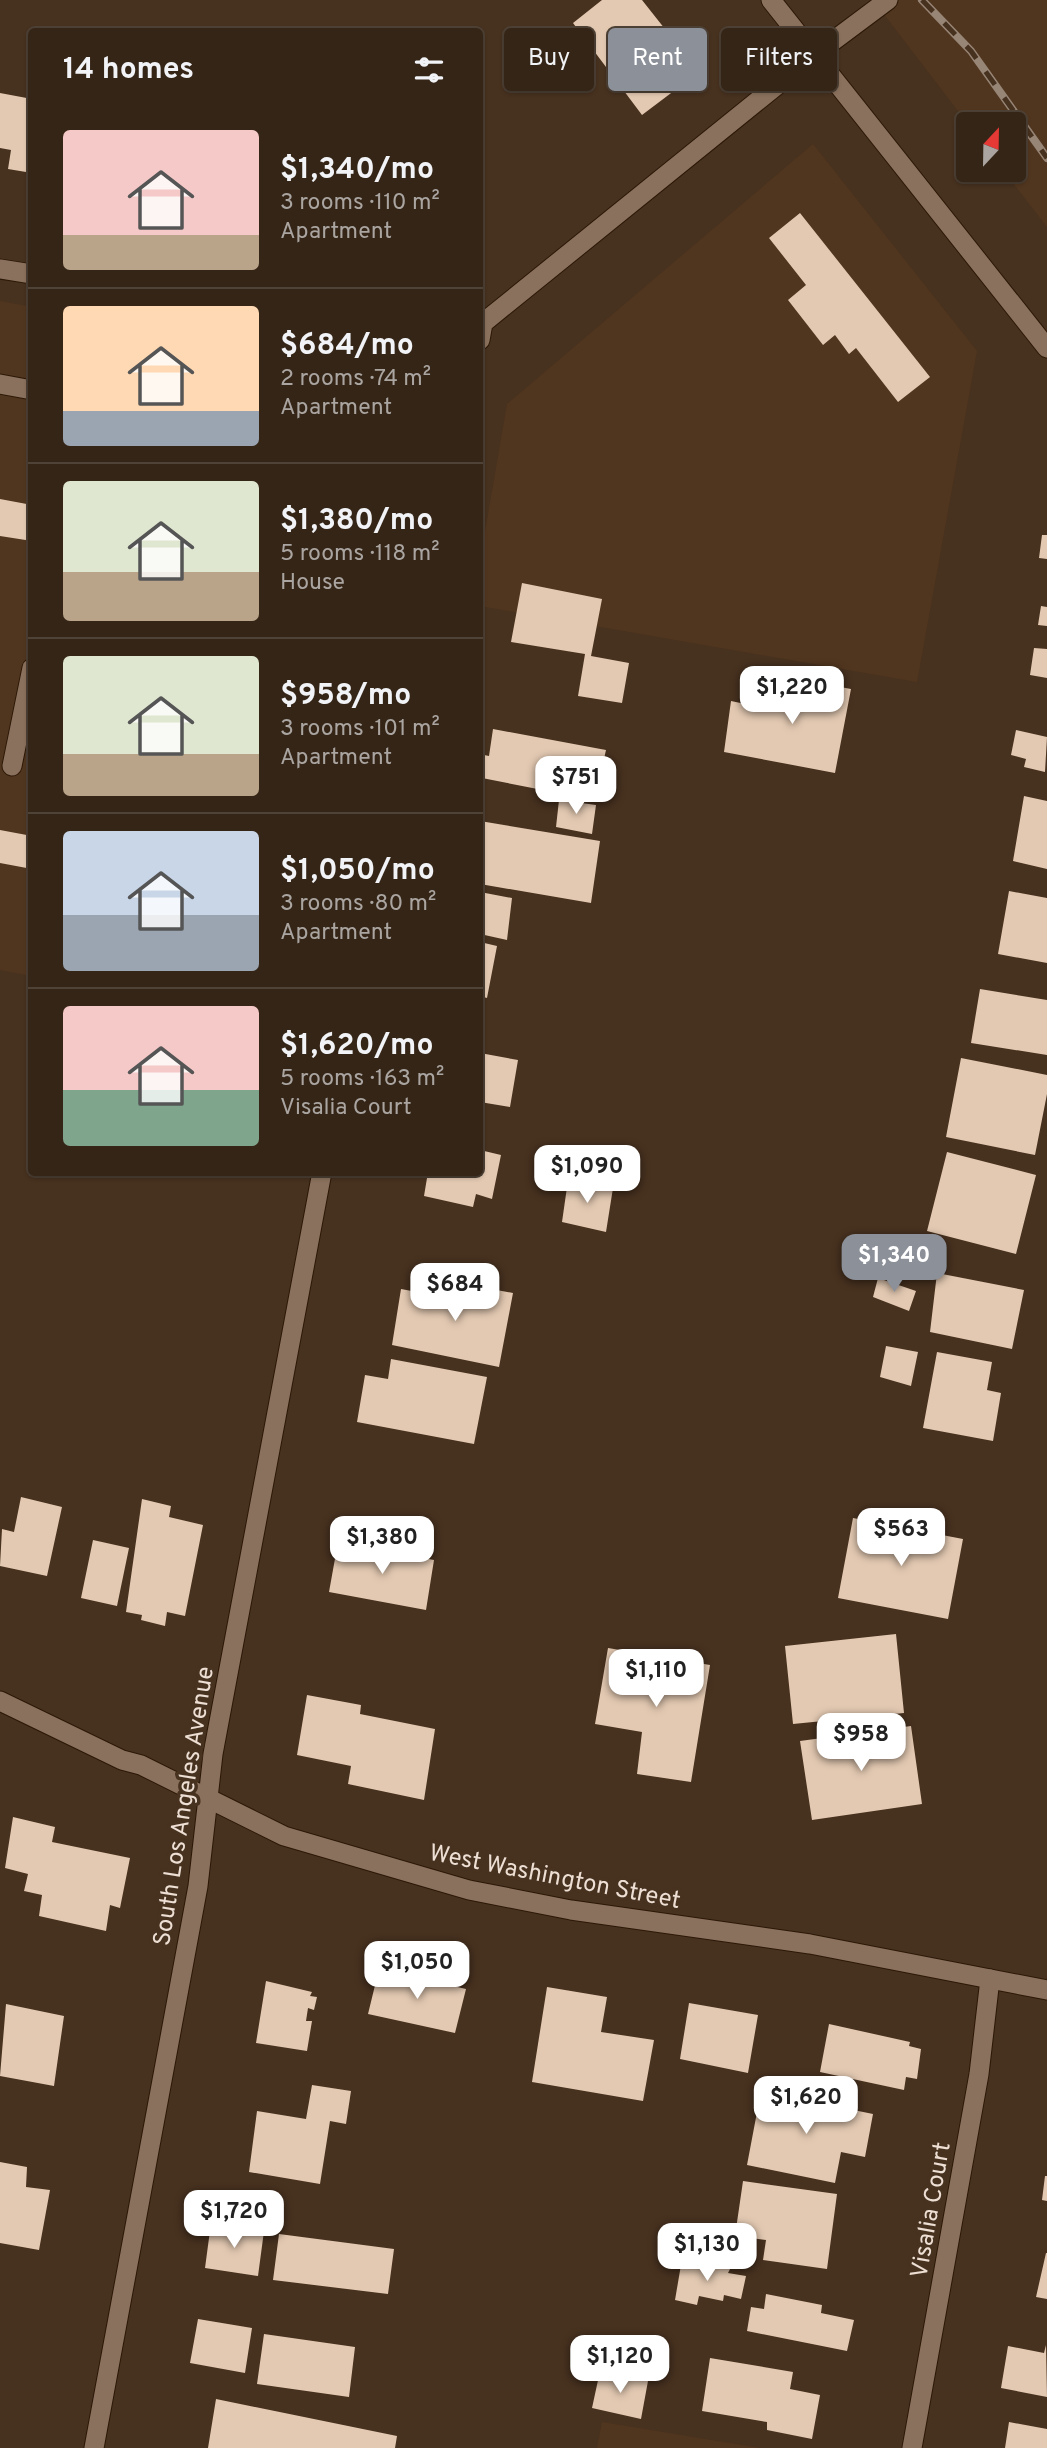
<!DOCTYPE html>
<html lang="en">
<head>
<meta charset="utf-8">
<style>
	:root { --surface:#352517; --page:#403124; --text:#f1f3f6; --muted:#aaa5a1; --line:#4f4236; --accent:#8c9099 }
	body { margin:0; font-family:Overpass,sans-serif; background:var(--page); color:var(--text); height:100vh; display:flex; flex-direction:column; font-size:26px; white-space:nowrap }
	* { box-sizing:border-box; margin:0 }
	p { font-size:23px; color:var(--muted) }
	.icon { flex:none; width:38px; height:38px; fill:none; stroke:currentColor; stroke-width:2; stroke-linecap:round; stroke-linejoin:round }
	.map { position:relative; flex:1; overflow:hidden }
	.side { position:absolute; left:28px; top:28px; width:455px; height:1148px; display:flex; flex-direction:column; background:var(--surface); border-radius:7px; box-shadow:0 2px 5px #0004,0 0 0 2px var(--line) }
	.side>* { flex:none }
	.top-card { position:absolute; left:504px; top:28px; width:438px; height:63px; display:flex; gap:14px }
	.needle { width:46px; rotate:22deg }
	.controls { position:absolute; left:956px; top:112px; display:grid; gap:14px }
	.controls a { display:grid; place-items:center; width:70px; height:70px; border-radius:7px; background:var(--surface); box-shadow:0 2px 5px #0004,0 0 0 2px var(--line); font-size:35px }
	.price { position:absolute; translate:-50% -60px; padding:0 16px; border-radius:14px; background:#fff; color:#222; font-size:23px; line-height:46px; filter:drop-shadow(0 2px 4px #0008) }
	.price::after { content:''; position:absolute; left:50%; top:42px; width:21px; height:16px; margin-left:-10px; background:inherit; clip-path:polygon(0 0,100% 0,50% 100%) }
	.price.active { background:var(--accent); color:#fff }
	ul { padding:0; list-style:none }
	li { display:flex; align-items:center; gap:21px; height:175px; padding:0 35px }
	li+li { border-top:2px solid var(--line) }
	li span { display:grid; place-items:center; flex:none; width:196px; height:140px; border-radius:7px; color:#555 }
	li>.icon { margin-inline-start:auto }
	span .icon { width:84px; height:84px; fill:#fffc; stroke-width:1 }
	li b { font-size:30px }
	h2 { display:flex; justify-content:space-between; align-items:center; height:84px; padding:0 35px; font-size:30px }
	.chip { padding:0 24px; border-radius:7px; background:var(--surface); box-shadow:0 2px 5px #0004,0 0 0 2px var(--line); font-size:24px; line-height:63px }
	.chip.active { background:var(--accent); color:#fff }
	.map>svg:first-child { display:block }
</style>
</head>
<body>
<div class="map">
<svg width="1047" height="2448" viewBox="0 0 1047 2448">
	<rect width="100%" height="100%" fill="#47311f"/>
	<path fill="#51361f" d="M 873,0 L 1047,0 L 1047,227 L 1003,170 L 1013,170 L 1013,124 L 968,124 Z
		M 813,144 L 977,351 L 917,682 L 480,606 L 480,561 L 507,404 Z
		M 0,301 L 32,307 L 31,976 L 0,970 Z
		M 602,2422 L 760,2448 L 597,2448 Z"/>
	<path fill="#e3c9b2" d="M 602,0 L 642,0 L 699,72 L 642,115 L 573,23 Z
		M 0,93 L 32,99 L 32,173 L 8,169 L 11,150 L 0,148 Z
		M 800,213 L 930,377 L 898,402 L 856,348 L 849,354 L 835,335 L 823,345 L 788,300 L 806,285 L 769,238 Z
		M 0,499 L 32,505 L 32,541 L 0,536 Z
		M 1042,535 L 1047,535 L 1047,559 L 1039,558 Z
		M 522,583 L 602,599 L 591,656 L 629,663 L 622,703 L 578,696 L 585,654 L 511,642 Z
		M 1041,606 L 1047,607 L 1047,626 L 1038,625 Z
		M 1034,648 L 1047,649 L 1047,678 L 1030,675 Z
		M 781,676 L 851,689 L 835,773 L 724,752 L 731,701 L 774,710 Z
		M 493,729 L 606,750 L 599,781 L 563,774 L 558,793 L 482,778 L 484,755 L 489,756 Z
		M 1016,730 L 1047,737 L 1045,772 L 1024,767 L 1026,759 L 1011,755 Z
		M 1024,796 L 1047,801 L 1047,869 L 1013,861 Z
		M 559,800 L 596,805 L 592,834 L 556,827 Z
		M 480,821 L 600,841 L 591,903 L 480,884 Z
		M 0,830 L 32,836 L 32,869 L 0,863 Z
		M 1009,891 L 1047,898 L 1047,963 L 998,954 Z
		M 480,892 L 512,898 L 507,940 L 480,934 Z
		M 480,942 L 497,946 L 487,998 L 480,996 Z
		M 980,989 L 1047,1000 L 1047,1055 L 971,1043 Z
		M 480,1053 L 518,1060 L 510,1107 L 480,1102 Z
		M 961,1058 L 1047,1075 L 1047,1094 L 1035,1155 L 946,1137 Z
		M 480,1150 L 501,1155 L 492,1199 L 476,1194 L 473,1207 L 424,1196 L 428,1172 L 480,1172 Z
		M 947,1152 L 1036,1175 L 1016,1254 L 927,1231 Z
		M 568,1180 L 613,1188 L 606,1232 L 562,1222 Z
		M 937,1273 L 1024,1290 L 1012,1349 L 930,1332 Z
		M 878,1278 L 916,1291 L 909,1311 L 873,1297 Z
		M 448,1281 L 513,1293 L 499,1367 L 392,1345 L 401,1289 L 444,1297 Z
		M 886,1346 L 918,1352 L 911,1386 L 880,1377 Z
		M 937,1352 L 992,1362 L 987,1390 L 1001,1393 L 993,1441 L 923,1428 Z
		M 391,1359 L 487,1377 L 474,1444 L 357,1422 L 365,1375 L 388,1379 Z
		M 21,1497 L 62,1507 L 47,1576 L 0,1566 L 2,1529 L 14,1532 Z
		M 142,1499 L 171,1506 L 169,1517 L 203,1525 L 185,1616 L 167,1612 L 165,1626 L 141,1620 L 142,1615 L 126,1612 Z
		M 853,1518 L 963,1539 L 948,1619 L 838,1598 Z
		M 93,1540 L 129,1548 L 117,1606 L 81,1598 Z
		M 338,1542 L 434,1560 L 426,1610 L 329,1592 Z
		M 896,1634 L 904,1713 L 793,1724 L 785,1646 Z
		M 608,1648 L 710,1665 L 691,1782 L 637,1774 L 642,1732 L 595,1724 Z
		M 307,1695 L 361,1705 L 360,1714 L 435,1729 L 424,1800 L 348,1784 L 351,1766 L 297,1755 Z
		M 911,1726 L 922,1804 L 812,1820 L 800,1741 Z
		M 13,1817 L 55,1827 L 52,1842 L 130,1858 L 120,1908 L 110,1905 L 106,1931 L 39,1916 L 42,1895 L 24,1891 L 28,1874 L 5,1868 Z
		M 379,1969 L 466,1989 L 455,2033 L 368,2014 Z
		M 266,1981 L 312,1992 L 310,1996 L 317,1997 L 314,2010 L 308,2008 L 306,2021 L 312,2021 L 307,2051 L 256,2043 Z
		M 547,1987 L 607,1997 L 601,2032 L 654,2040 L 643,2101 L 532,2082 Z
		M 689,2003 L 758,2015 L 748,2073 L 680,2059 Z
		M 6,2004 L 64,2016 L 54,2086 L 0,2076 Z
		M 829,2024 L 910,2042 L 909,2046 L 921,2049 L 917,2079 L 906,2077 L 904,2090 L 820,2072 Z
		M 312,2085 L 351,2091 L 346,2124 L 330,2121 L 320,2184 L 249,2172 L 257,2111 L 306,2119 Z
		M 761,2091 L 873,2114 L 865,2157 L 841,2152 L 835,2183 L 747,2165 Z
		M 0,2162 L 27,2167 L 26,2187 L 50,2190 L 39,2250 L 0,2243 Z
		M 1045,2176 L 1047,2176 L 1047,2201 L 1042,2200 Z
		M 743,2181 L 837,2194 L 827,2269 L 763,2260 L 766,2240 L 735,2236 Z
		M 211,2223 L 264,2231 L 258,2276 L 205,2268 Z
		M 279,2234 L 394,2249 L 388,2294 L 273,2280 Z
		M 1046,2253 L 1047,2253 L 1047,2299 L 1036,2297 Z
		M 682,2259 L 730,2269 L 728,2273 L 746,2276 L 741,2299 L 724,2295 L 723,2301 L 699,2296 L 697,2305 L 675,2300 Z
		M 766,2294 L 822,2305 L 821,2313 L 854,2320 L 847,2351 L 747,2331 L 751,2307 L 764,2309 Z
		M 198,2319 L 252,2328 L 245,2373 L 190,2363 Z
		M 264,2334 L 355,2347 L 349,2397 L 257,2384 Z
		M 1046,2345 L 1047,2397 L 1001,2388 L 1008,2346 L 1044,2353 Z
		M 710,2358 L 793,2372 L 790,2389 L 820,2395 L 812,2439 L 767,2430 L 767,2422 L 702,2411 Z
		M 600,2371 L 648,2381 L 641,2419 L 592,2408 Z
		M 216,2399 L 397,2436 L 395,2448 L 208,2448 Z
		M 1009,2422 L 1047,2429 L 1047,2448 L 1005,2448 Z"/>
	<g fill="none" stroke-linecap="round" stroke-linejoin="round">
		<defs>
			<path id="service" d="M 813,56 L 888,0
				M 0,384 L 32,390
				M 12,766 L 32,668"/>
			<path id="minor" d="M 771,0 L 1047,348
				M 0,269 L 32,274
				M 480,340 L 483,323 L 813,56
				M 94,2448 L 198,1886 L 213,1754 L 322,1172
				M 912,2448 L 979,2074 L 990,1979"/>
			<path id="tertiary" d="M 0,1701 L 122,1760 L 141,1765 L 284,1836 L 469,1890 L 571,1910 L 810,1944 L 1047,1990"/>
		</defs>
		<use href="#service" stroke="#2c1807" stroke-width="21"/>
		<use href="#minor" stroke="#2c1807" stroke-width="21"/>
		<use href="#tertiary" stroke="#2c1807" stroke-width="21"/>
		<use href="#service" stroke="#8a715d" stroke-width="19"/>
		<use href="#minor" stroke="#8a715d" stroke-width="19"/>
		<use href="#tertiary" stroke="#8a715d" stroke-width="19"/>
		<defs>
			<path id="rail" d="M 922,0 L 971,51 L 1047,158"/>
		</defs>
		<use href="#rail" stroke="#978576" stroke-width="8"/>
		<use href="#rail" stroke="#47311f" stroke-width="5" stroke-dasharray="16" stroke-linecap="butt"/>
	</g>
	<g text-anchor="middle" stroke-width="7" stroke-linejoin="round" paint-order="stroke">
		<g font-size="24" fill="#eddfd4" stroke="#47311f">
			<text transform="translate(183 1806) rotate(-81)" y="8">South Los Angeles Avenue</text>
			<text transform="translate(555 1876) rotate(11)" y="8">West Washington Street</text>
			<text transform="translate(930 2210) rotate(-80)" y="8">Visalia Court</text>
		</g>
	</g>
</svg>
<div class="controls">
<a><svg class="needle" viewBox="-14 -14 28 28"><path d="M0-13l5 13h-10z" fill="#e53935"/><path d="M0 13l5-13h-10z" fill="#aaa5a1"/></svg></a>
</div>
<b class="price" style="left:792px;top:726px">$1,220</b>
<b class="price" style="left:576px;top:816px">$751</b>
<b class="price" style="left:587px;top:1205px">$1,090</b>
<b class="price active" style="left:894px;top:1294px">$1,340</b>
<b class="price" style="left:455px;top:1323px">$684</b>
<b class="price" style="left:901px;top:1568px">$563</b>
<b class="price" style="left:382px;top:1576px">$1,380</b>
<b class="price" style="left:656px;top:1709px">$1,110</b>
<b class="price" style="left:861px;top:1773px">$958</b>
<b class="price" style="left:417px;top:2001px">$1,050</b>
<b class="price" style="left:806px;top:2136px">$1,620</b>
<b class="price" style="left:234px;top:2250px">$1,720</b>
<b class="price" style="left:707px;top:2283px">$1,130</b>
<b class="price" style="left:620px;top:2395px">$1,120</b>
<div class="top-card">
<a class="chip">Buy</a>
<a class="chip active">Rent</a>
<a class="chip">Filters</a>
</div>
<section class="side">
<h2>14 homes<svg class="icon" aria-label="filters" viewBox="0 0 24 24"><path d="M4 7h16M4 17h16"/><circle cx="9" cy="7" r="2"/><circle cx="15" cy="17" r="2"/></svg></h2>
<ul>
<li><span style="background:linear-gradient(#f6c9c9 75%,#b9a48a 0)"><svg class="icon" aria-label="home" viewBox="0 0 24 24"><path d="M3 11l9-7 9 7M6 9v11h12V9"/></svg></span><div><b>$1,340/mo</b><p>3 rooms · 110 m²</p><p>Apartment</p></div></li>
<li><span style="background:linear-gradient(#ffd9b3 75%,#9aa5b1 0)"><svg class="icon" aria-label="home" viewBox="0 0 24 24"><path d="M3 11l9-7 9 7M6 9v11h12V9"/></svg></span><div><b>$684/mo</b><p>2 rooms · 74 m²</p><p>Apartment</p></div></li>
<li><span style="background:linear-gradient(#dfe7d0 65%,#b9a48a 0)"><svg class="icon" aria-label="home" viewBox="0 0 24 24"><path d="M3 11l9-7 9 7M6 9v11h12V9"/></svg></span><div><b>$1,380/mo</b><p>5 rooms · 118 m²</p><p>House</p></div></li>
<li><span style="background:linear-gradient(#dfe7d0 70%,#b9a48a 0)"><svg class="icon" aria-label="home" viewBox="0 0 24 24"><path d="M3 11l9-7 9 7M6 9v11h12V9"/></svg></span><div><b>$958/mo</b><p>3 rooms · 101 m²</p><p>Apartment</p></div></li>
<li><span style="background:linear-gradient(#c9d6e8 60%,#9aa5b1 0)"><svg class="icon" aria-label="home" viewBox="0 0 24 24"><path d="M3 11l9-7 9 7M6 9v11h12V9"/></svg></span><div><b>$1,050/mo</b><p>3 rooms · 80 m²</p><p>Apartment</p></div></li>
<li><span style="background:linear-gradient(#f6c9c9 60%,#7fa58c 0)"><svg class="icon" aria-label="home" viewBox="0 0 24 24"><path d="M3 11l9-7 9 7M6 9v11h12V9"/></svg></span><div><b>$1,620/mo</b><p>5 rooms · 163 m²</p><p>Visalia Court</p></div></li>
</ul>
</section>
</div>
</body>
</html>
